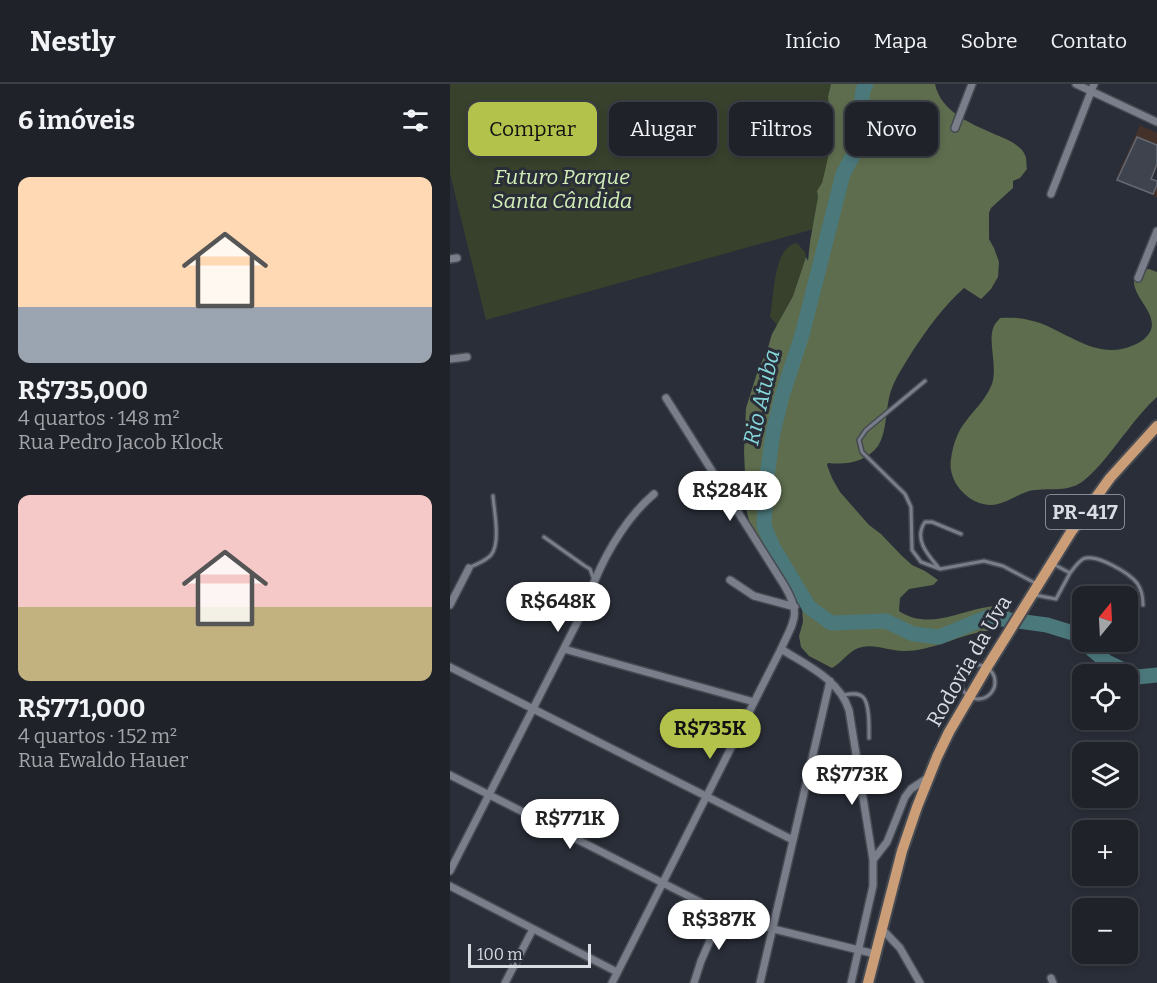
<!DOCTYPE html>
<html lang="pt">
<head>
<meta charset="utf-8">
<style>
	:root { --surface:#20222a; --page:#282a32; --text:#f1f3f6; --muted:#a2a4a8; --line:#3d3f47; --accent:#b3c24b }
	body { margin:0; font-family:Bitter,serif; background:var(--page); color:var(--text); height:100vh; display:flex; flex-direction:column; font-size:22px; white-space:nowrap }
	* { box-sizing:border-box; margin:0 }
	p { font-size:20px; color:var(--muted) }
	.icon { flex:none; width:33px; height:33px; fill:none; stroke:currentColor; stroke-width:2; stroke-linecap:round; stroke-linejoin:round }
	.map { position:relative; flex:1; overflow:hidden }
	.drawer { display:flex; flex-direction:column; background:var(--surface); width:450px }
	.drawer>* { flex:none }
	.guide { position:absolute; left:18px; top:18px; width:570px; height:54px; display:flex; gap:12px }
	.needle { width:39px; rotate:18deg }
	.tools { position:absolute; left:622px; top:502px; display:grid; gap:12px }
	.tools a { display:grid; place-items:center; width:66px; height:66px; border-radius:12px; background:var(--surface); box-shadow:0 3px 9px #0003,0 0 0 2px var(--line); font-size:30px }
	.scale { position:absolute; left:18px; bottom:15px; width:123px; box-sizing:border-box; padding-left:6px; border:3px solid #d9dce2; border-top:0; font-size:16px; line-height:21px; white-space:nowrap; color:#d9dce2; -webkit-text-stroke:4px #2a2e38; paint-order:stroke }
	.price { position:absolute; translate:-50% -51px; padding:0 14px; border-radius:21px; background:#fff; color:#222; font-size:20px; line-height:39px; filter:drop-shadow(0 2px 3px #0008) }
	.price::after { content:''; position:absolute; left:50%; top:36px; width:18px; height:14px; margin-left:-9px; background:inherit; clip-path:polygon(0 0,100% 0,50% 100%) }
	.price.current { background:var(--accent); color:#111 }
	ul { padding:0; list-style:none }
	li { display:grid; align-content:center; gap:12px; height:318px; padding:0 18px }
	li span { display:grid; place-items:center; height:186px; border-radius:12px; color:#555 }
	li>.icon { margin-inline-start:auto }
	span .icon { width:108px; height:108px; fill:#fffc; stroke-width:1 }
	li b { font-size:26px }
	h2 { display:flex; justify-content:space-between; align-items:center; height:72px; padding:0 18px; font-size:26px }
	.chip { padding:0 21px; border-radius:12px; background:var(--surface); box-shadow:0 3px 9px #0003,0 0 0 2px var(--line); font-size:21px; line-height:54px }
	.chip.current { background:var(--accent); color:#111 }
	header { display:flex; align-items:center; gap:36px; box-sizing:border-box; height:84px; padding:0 30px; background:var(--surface); border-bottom:2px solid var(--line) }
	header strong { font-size:28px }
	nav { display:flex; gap:33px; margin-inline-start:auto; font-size:21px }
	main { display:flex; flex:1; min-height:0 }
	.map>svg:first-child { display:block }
</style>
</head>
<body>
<header>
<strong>Nestly</strong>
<nav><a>Início</a><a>Mapa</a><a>Sobre</a><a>Contato</a></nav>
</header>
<main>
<section class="drawer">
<h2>6 imóveis<svg class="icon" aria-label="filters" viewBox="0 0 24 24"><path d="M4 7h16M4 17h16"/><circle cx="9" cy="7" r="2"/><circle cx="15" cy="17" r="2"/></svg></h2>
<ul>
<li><span style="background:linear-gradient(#ffd9b3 70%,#9aa5b1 0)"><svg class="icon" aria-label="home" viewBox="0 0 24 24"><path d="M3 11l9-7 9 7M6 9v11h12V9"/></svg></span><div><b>R$735,000</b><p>4 quartos · 148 m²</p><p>Rua Pedro Jacob Klock</p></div></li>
<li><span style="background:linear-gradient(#f6c9c9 60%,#c2b280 0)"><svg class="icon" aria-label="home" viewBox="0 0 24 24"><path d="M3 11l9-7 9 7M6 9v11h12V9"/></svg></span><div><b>R$771,000</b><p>4 quartos · 152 m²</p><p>Rua Ewaldo Hauer</p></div></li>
</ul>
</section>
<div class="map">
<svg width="707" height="899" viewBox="0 0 707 899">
	<rect width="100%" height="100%" fill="#2a2e38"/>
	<path fill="#44312a" d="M 690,41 L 707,49 L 707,83 L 702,94 L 707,97 L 707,113 L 666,95 Z"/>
	<path fill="#37412c" d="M 0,0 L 400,0 L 371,143 L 36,236 L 0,90 Z
		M 347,159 L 355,168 L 356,173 L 343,212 L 327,241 L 320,233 C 324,214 323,162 347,159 Z"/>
	<path fill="#5e6d4e" d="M 381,0 L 485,0 C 491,29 524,41 549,52 C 558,56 571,61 575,71 C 577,75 576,81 577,85 L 570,94 L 563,97 L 563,104 L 541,124 L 539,129 L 539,155 L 544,164 L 549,178 L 548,193 L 541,205 L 531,215 L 514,204 C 492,224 478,244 462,268 C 455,280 447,291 442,304 C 435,321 438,347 428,362 C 416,378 397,381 378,379 L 377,381 L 382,394 L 390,408 L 419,441 L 431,450 L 451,471 L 462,481 L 475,487 L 488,496 L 483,501 L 459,505 L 450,514 L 449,527 C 476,545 504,530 532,524 C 541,522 551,521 560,521 L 561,525 C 558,530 554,540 549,544 C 544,548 536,546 531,548 C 505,553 481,567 454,567 C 440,567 426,560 412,563 C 400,565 393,578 382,584 L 359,572 L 351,563 L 349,552 L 353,538 L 352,523 L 338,497 L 300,440 L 297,429 L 296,415 L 294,367 L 296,324 L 308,286 L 317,267 L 322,250 L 343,212 L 356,173 L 358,177 L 360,158 L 368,113 L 367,107 L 372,99 L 375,87 L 382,55 L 378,13 Z
		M 699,185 L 707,188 L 707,313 C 696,323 686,335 677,347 C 663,364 650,384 632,398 C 616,409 597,403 579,407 C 566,411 554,421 541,421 C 518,421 497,397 501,375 C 503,361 507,348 516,337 C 525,325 536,315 542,300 C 548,282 537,256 544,242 C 545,239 548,237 550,234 C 564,233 576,234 590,239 C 621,251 650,277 684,261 C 690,259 698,253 701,246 C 707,228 682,213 684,195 C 684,192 686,190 687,187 Z"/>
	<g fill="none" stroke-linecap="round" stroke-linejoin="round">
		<path stroke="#4b787b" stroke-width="15" d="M 416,0 L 413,6 L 406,66 L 393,90 L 352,251 L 332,312 L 323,349 L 316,400 L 314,442 L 323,463 L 359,523 L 381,539 L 436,537 L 463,550 L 489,553 L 538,533 L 597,541 L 623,549 L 633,558
			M 633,558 L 657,578 L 688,593 L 707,591"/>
	</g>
	<path fill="#3f434e" stroke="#646973" stroke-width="1.5" d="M 687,53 L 707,61 L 707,80 L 701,95 L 707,97 L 707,101 L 703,110 L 667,96 Z"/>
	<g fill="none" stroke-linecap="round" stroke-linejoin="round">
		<defs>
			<path id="service" d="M 475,297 L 416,346 L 409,356 L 412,368 L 455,410 L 461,423 L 462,466 L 471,478 L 490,485 L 534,477 L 553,482 L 585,499
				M 94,453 L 135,482 L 140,485 L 144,496
				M 19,484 C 26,480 36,477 41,471 C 51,459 44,427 43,412
				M 489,484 C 478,471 463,455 475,438 L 482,438 L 511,450
				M 620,489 C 624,484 628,478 633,475 C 646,469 679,489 687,499 C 692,506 693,513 693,521
				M 585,511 L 606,515 L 620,489 L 605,481
				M511 598a17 17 0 1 1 34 0a17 17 0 1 1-34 0Z
				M 393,611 C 399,610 408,608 413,613 C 420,620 419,644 419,654"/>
			<path id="minor" d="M 626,0 L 707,38
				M 505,44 L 522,0
				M 601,110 L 644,0
				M 0,175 L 7,174
				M 688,194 L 707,147
				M 0,275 L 17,273
				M 280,496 L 304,512 L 345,523
				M 0,521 L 19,484
				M 114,565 L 304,618
				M 331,565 C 356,581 389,595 399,626 L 423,776 L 423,802 L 401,899
				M 0,583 L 343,756
				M 0,691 L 272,829 L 307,841 L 425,870
				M 423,776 L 437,758 L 455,713 L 461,705 L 479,693
				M 0,787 L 135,523 C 139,514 141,505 145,496 C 158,465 179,431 204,410
				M 0,802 L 167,888
				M 431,844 L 450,864 L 470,899
				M 601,894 L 603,899
				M 55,899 L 83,845
				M 162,899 L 331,565 C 344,536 352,531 334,501 L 216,314
				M 244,899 L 251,877 L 272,829
				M 310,899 L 380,597"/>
			<path id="trunk" d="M 418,899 L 452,767 L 467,723 L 487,673 L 499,648 L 537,583 L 621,448 L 660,394 L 707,342"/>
		</defs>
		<use href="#service" stroke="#464a52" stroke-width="6"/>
		<use href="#minor" stroke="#464a52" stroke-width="10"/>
		<use href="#trunk" stroke="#464a52" stroke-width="14"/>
		<use href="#service" stroke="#797e8a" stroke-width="3"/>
		<use href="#minor" stroke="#797e8a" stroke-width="7"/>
		<use href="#trunk" stroke="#cc9e78" stroke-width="10"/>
	</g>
	<g text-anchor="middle" stroke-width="6" stroke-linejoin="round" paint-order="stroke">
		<rect fill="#2a2e38" stroke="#a4a8af" stroke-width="1.5" x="596" y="411" width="78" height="34" rx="4.5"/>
		<g font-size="20" font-weight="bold" fill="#d9dce2">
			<text x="635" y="435">PR-417</text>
		</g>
		<g font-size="21" font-style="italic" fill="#d3efb7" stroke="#2a2e38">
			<text x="112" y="100">Futuro Parque<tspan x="112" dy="24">Santa Cândida</tspan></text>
		</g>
		<g font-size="21" fill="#d9dce2" stroke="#2a2e38">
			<text transform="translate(519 577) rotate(-60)" y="7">Rodovia da Uva</text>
		</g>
		<g font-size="22" font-style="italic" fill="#85d7db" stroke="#2a2e38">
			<text transform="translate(311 313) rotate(-77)" y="8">Rio Atuba</text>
		</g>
	</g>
</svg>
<div class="tools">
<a><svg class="needle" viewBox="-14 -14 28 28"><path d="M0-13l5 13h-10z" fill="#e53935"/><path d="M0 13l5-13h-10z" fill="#a2a4a8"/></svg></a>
<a><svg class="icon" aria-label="locate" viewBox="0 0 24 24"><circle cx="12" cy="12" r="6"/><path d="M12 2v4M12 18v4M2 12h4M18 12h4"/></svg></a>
<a><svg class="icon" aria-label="layers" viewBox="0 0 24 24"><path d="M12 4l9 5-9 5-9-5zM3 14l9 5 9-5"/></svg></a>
<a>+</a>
<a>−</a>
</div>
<div class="scale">100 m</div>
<b class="price" style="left:280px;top:438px">R$284K</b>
<b class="price" style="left:108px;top:549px">R$648K</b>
<b class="price current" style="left:260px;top:676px">R$735K</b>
<b class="price" style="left:402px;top:722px">R$773K</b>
<b class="price" style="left:120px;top:766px">R$771K</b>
<b class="price" style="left:269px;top:867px">R$387K</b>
<div class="guide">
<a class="chip current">Comprar</a>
<a class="chip">Alugar</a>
<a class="chip">Filtros</a>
<a class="chip">Novo</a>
</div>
</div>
</main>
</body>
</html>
